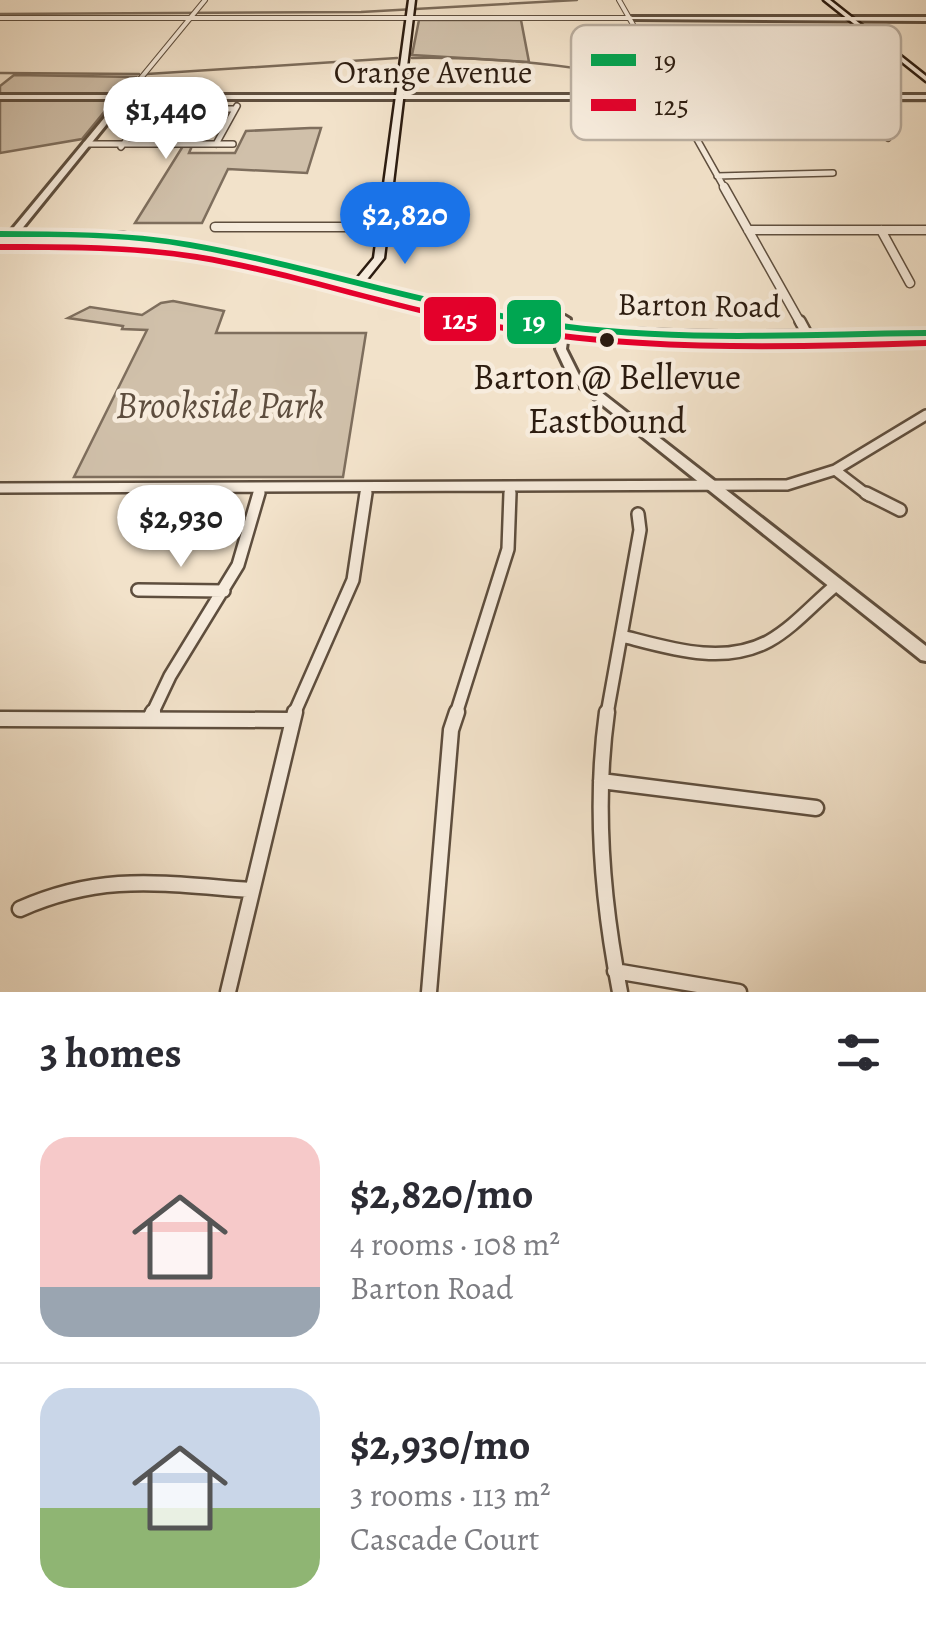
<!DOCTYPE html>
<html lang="en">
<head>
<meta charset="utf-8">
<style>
	:root { --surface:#fff; --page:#f2f2f3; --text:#2b2b33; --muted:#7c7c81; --line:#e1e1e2; --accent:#1a73e8 }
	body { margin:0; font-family:Alegreya,serif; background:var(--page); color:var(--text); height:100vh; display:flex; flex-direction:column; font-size:38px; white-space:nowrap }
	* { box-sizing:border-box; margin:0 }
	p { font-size:32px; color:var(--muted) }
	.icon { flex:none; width:55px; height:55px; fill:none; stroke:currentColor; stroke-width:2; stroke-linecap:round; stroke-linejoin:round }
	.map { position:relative; height:992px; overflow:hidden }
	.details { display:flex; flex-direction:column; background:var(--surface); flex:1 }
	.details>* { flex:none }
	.price { position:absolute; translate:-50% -85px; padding:0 22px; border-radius:35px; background:#fff; color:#222; font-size:32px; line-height:65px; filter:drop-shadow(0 2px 5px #0008) }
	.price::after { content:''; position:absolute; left:50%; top:60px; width:30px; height:22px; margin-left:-15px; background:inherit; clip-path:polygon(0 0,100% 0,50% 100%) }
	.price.active { background:var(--accent); color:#fff }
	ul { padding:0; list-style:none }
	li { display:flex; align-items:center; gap:30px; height:250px; padding:0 40px }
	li+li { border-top:2px solid var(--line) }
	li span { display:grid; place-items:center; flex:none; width:280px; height:200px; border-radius:30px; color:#555 }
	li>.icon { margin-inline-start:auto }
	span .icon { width:120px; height:120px; fill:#fffc; stroke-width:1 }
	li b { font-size:42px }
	h2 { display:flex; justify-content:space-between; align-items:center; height:120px; padding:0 40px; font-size:42px }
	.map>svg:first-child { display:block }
</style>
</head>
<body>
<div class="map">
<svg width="926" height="992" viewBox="0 0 926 992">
	<rect width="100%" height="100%" fill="#f2e2ca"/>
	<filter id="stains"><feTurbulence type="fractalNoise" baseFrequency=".002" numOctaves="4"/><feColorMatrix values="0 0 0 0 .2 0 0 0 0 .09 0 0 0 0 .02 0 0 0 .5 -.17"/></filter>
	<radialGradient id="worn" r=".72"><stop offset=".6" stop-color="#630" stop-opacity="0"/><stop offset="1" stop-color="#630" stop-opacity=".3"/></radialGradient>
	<path fill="#d0c0aa" stroke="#7e6e5d" stroke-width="2.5" d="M 419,20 L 521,20 L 529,62 L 412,55 Z
		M 14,75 L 135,77 L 117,94 L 0,94 L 0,86 Z
		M 0,99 L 112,100 L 114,100 L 82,139 L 0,153 Z
		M 310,128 L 321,128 L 307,173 L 228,169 L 202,223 L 135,223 L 183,146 L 192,146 L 189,153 L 235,153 L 246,131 Z
		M 173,301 L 224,311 L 216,333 L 366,333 L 343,477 L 74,477 L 147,330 L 122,329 L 123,326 L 68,318 L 90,307 L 142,315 L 161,303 Z"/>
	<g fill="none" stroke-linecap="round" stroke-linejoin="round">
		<path stroke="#7b6b5a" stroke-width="2.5" d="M 0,14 L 361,12 L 577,0
			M 412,58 C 513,56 613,70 711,95
			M 0,73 L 139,74
			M 147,74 L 397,58
			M 721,99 L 840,101
			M 851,101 L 926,101"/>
		<defs>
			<path id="minor-far5" d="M 619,0 L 664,79
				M 0,18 L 630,18
				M 136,84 L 205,0"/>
			<path id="minor-far4" d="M 667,86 L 725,189
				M 125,97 L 138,81
				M 842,97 L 888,138
				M 135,109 L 235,109
				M 86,144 L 233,144
				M 174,144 L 191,119 L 192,107
				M 216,144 L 237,106
				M 121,147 L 151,109
				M 717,176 L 833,173"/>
			<path id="minor-far3" d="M 724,187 L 801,324
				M 215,227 L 382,227
				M 748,230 L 926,230
				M 881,230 L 910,283"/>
			<path id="minor-far2" d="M 800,321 L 807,334
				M 835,470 L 869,496
				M 0,488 L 787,485 L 835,470 L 926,415
				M 258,496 L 260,488
				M 366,496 L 367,488
				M 510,496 L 510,488"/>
			<path id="minor-far1" d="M 866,493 L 900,510
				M 138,590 L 224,591
				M 622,636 C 669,648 723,666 769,641 C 794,627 814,603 836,585
				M 152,714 L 170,676 L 238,565 L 259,493
				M 294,714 L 353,580 L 366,493
				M 456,714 L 508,549 L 510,493
				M 607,714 L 640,530 L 638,514"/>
			<path id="minor" d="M 607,712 C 594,805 602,900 620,992
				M 0,719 L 291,720
				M 150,719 L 153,712
				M 601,781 L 816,808
				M 20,909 C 104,872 163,884 251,890
				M 615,971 L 739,992
				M 228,992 L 295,712
				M 429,992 L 451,730 L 457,712"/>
			<path id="tertiary" d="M 628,17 L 926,17 L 926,21 L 630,19 Z
				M 0,95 L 926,95 L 926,99 L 127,99 L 16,236 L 13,237 L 9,234 L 10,232 L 120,99 L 0,99 Z
				M 565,316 L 570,319 L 566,349 L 579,375 L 926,646 L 926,661 L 921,660 L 570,379 L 556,349 L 560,319 Z"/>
			<path id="secondary" d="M 409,0 L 415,0 L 384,258 L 364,283 C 431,299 498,317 567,324 C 686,336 806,330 926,330 L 926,336 L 671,337 L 564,330 L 470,314 L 190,248 L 123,239 L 0,237 L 0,231 L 123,233 L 190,242 L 355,281 L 374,258 Z
				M 824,0 L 830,0 L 926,76 L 926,81 Z"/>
		</defs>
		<use href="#minor-far5" stroke="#5e4e3e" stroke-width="6"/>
		<use href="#minor-far4" stroke="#5e4e3e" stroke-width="8"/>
		<use href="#minor-far3" stroke="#5e4e3e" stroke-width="11"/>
		<use href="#minor-far2" stroke="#5e4e3e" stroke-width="14"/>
		<use href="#minor-far1" stroke="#5e4e3e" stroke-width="16"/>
		<use href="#minor" stroke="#5e4e3e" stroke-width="19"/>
		<use href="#tertiary" stroke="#5e4e3e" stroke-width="6"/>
		<use href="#secondary" stroke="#2c1c10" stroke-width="5"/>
		<use href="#minor-far5" stroke="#f7ecdd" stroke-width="4"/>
		<use href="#minor-far4" stroke="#f7ecdd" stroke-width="5"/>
		<use href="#minor-far3" stroke="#f7ecdd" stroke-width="8"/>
		<use href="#minor-far2" stroke="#f7ecdd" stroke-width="9"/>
		<use href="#minor-far1" stroke="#f7ecdd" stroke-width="11"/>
		<use href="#minor" stroke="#f7ecdd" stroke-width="14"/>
		<use href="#tertiary" fill="#f7ecdd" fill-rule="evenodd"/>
		<use href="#secondary" fill="#f7ecdd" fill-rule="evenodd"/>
		<defs>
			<path id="bus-1" d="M 0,231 C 63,232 127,231 190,242 C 315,264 435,306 561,323 C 682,339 805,331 926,330 L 926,336 C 805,337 682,345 561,329 C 435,312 315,270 190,248 C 127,236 63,237 0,237 Z"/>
			<path id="bus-2" d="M 0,244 C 66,244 132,244 197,254 C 305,272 408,311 516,327 C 651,348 790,344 926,340 L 926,346 C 790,350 651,354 516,333 C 408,316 305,278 197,260 C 132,249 66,250 0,250 Z"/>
		</defs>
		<use href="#bus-1" stroke="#f7ecdd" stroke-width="8"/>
		<use href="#bus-2" stroke="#f7ecdd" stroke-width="8"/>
		<use href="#bus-1" fill="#00a651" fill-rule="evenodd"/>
		<use href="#bus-2" fill="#e4002b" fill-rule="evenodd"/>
	</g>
	<circle fill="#2c1c10" stroke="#f7ecdd" stroke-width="4" cx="607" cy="340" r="9"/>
	<g text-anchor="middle" stroke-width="9" stroke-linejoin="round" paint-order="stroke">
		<g font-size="32" fill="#2c1c10" stroke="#f7ecdd">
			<text x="433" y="83">Orange Avenue</text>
			<text transform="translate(699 305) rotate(1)" y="11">Barton Road</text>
		</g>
		<g font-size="36" fill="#2c1c10" stroke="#f7ecdd">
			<text x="607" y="389">Barton @ Bellevue<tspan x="607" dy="44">Eastbound</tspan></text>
		</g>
		<g font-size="38" font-style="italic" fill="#5d4d3e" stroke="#f7ecdd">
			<text x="220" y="418">Brookside Park</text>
		</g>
	</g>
	<rect x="571" y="25" width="330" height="115" rx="15" fill="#f7ecdd" stroke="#baaea0" stroke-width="2.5"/>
	<rect x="591" y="54" width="45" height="12" fill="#00a651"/>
	<rect x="591" y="99" width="45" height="12" fill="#e4002b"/>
	<g font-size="28" fill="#2c1c10">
		<text x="654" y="70">19</text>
		<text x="654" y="115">125</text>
	</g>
	<g stroke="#f7ecdd" stroke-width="4">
		<rect x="422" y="295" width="76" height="48" rx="10" fill="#e4002b"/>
		<rect x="505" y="298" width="58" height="48" rx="10" fill="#00a651"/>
	</g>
	<g font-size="28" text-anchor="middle" font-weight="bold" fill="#fff">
		<text x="460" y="329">125</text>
		<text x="534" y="331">19</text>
	</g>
	<rect width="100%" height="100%" filter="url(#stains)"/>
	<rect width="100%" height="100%" fill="url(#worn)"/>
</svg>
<b class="price" style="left:166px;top:162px">$1,440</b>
<b class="price active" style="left:405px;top:267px">$2,820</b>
<b class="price" style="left:181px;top:570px">$2,930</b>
</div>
<section class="details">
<h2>3 homes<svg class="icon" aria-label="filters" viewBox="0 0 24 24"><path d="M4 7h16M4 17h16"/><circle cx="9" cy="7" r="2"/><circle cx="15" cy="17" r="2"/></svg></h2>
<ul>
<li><span style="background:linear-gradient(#f6c9c9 75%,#9aa5b1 0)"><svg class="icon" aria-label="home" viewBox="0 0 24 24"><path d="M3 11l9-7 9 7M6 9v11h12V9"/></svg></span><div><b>$2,820/mo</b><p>4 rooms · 108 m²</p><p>Barton Road</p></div></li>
<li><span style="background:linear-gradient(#c9d6e8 60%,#8fb573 0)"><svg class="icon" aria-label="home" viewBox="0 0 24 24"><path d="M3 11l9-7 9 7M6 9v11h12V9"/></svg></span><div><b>$2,930/mo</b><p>3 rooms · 113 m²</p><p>Cascade Court</p></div></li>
</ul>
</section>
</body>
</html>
